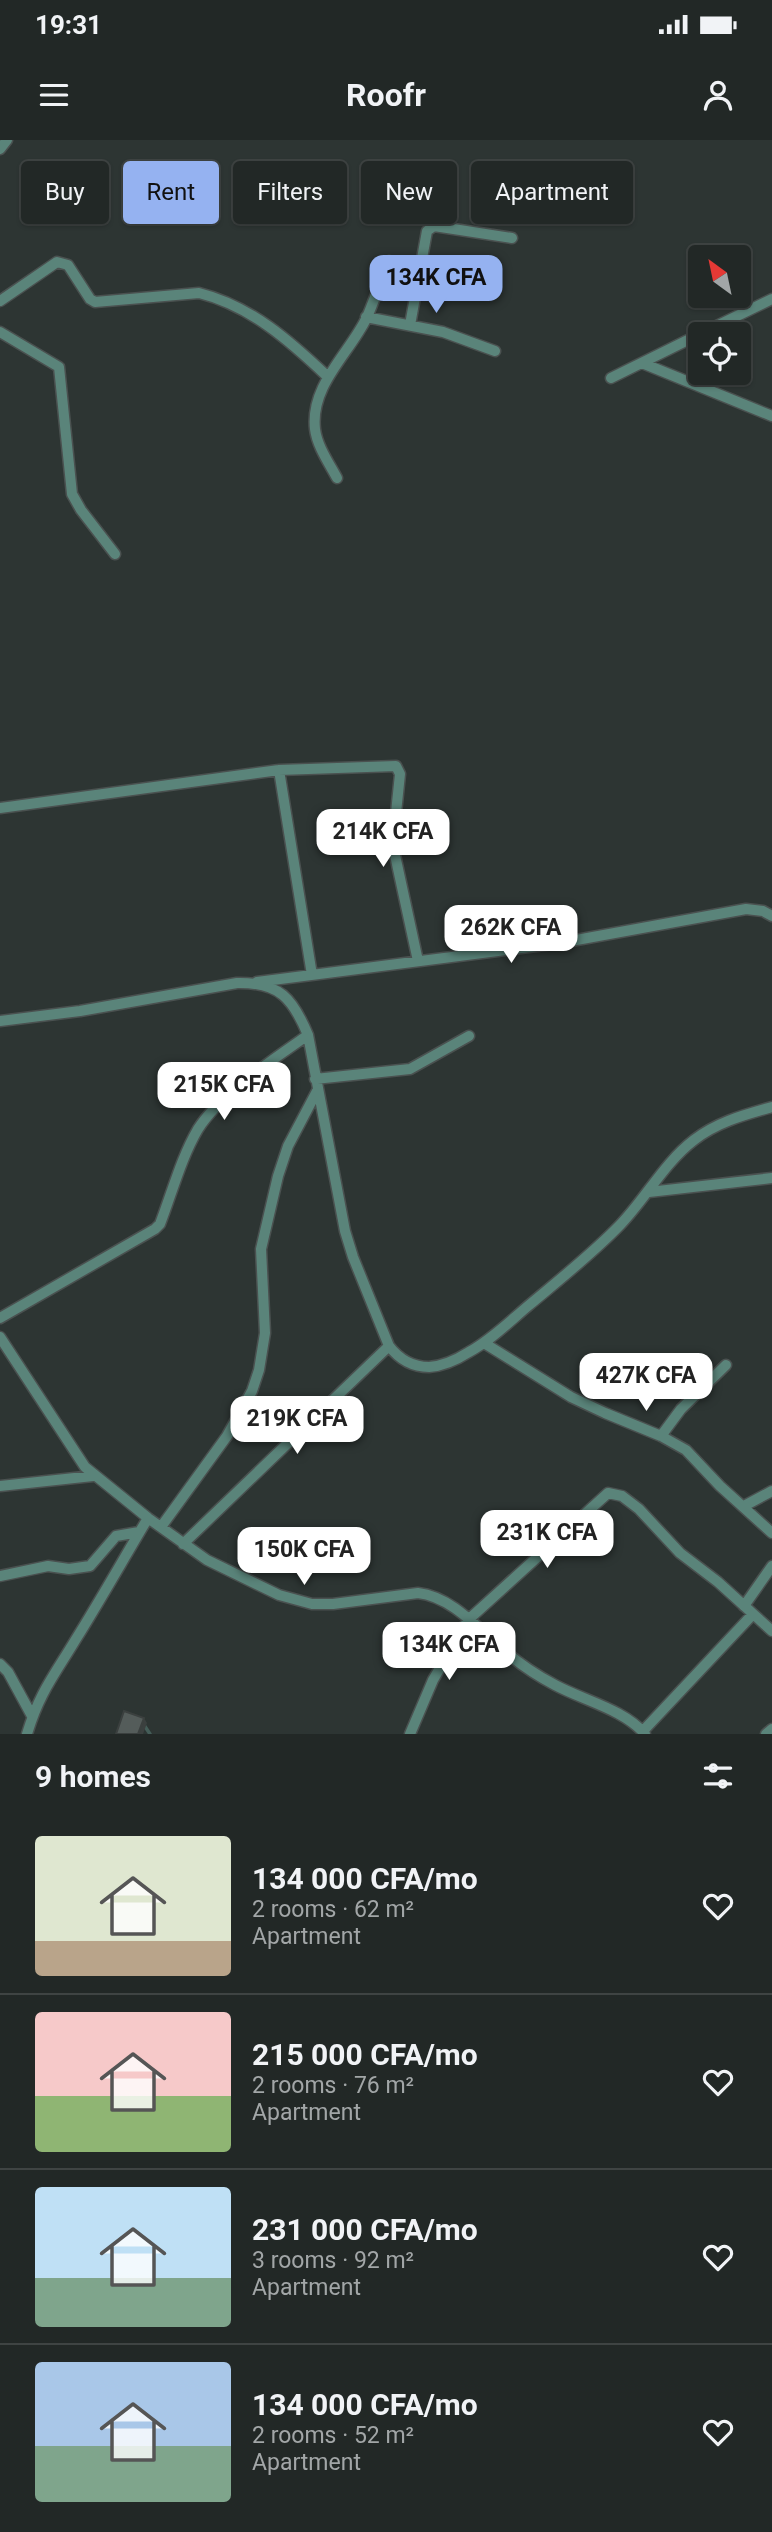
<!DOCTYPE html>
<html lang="en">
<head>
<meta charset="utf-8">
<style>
	:root { --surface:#222826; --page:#2e3432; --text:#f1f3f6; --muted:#a2a6a7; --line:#3f4443; --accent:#95b2f1 }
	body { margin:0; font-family:Roboto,sans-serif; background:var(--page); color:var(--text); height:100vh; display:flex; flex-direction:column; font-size:26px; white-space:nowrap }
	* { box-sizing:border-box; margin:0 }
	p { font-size:23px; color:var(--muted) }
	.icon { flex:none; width:38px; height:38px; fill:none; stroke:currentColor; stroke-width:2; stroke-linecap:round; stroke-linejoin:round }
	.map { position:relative; height:1594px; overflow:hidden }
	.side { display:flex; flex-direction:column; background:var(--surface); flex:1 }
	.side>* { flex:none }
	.top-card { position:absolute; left:21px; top:21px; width:732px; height:63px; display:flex; gap:14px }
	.needle { width:46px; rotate:327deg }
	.buttons { position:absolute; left:688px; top:105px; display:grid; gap:14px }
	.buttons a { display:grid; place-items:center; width:63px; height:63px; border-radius:7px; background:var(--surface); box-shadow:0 2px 5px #0004,0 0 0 2px var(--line); font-size:35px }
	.price { position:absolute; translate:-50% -60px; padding:0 16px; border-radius:14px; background:#fff; color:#222; font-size:23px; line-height:46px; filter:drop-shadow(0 2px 4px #0008) }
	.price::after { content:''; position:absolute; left:50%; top:42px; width:21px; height:16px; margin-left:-10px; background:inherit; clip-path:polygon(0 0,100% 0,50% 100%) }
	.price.selected { background:var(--accent); color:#111 }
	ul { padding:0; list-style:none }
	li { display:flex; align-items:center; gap:21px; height:175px; padding:0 35px }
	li+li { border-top:2px solid var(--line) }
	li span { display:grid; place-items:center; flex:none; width:196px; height:140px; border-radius:7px; color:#555 }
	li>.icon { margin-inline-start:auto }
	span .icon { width:84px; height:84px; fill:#fffc; stroke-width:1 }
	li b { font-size:30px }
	h2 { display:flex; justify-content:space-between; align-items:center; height:84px; padding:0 35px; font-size:30px }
	.tag { padding:0 24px; border-radius:7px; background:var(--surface); box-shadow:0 2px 5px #0004,0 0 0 2px var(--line); font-size:24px; line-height:63px }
	.tag.selected { background:var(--accent); color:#111 }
	.status { display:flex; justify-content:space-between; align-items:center; height:49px; padding:0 35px; background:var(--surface); direction:ltr }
	.status svg { height:19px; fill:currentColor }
	header { display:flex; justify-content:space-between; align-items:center; height:91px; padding:0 35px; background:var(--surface); font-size:32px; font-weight:700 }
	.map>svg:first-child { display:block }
</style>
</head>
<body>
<div class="status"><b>19:31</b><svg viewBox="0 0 49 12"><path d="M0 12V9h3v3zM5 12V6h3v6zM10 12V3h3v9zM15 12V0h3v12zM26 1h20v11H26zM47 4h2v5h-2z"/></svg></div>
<header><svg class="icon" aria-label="menu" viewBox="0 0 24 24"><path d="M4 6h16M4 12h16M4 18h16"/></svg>Roofr<svg class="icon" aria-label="person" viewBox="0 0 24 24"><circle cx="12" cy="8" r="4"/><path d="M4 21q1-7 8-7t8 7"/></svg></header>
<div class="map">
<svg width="772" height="1594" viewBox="0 0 772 1594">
	<rect width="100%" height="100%" fill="#2d3533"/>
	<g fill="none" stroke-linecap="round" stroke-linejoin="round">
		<path stroke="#445d58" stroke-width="3.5" d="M 144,1585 L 150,1594"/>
		<defs>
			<path id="street" d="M 0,9 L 7,0
				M 0,161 L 57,122 L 68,125 L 90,159 L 95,162 L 199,153 C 251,166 290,201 328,237
				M 366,177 L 443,192 L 495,211
				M 410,185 L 427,91 L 434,86 L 512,98
				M 0,192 L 59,227 L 72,354 L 81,370 L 115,414
				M 700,194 L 772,159
				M 642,223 L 772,276
				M 611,238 L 700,194
				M 337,338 C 329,323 317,306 315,289 C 310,245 350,213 367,177 C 375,159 381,139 389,121
				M 279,630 L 312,835
				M 0,668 L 279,630 L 396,626 L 400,634 L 396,673 L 401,690 L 395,715 L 418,821
				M 257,842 L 560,803 L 746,769 L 763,771 L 772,776
				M 0,881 L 80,871 L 237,843 C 280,842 293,859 308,895 L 345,1091 L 353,1117 L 389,1206 C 399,1219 412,1227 429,1227 C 443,1226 458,1219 469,1212 C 491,1200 509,1182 528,1166 C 559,1140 592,1114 620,1085 C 646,1058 664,1023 694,1000 C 717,982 744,975 772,967
				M 315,939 L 410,929 L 469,896
				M 649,1052 L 772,1038
				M 0,1178 L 155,1089 L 160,1084 C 172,1053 181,1018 198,989 C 220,954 274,919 308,895
				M 0,1197 L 85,1327 L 148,1378 L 207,1420 L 279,1455 L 312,1464 L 333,1464 L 418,1453 C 453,1457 479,1490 506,1512 C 521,1525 538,1536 555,1545 C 585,1561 623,1569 645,1594
				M 484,1203 L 571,1257 L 605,1273 L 661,1296 L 686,1310 L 720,1346 L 772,1393
				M 661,1296 L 681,1269 L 726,1225
				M 0,1346 L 93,1336
				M 744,1366 L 772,1351
				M 161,1387 L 227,1296 L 252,1251 L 259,1230 L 265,1193 L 261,1109 L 278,1036 L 288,1006 L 317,951
				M 183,1404 L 389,1206
				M 0,1436 L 48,1426 L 69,1429 L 90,1426 L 116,1396 L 139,1392
				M 744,1466 L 772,1426
				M 0,1524 L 8,1532 L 32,1576
				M 643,1591 L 753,1474
				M 27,1594 C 39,1553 55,1534 76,1499 C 101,1459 124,1418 148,1378
				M 410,1594 L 433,1540 L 468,1480 L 608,1353 L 622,1356 L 639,1369 L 680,1413 L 718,1442 L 772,1491
				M 766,1594 L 772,1589"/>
		</defs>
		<use href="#street" stroke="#4a5150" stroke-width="13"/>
		<use href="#street" stroke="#5a847a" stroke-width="10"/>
	</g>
	<path fill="#3b403f" d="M 144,1578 L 147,1583 L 143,1594 L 138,1594 Z"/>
	<path fill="#545c5a" stroke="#3b403f" stroke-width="2" d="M 124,1571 L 144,1578 L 138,1594 L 116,1594 Z"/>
</svg>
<div class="buttons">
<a><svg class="needle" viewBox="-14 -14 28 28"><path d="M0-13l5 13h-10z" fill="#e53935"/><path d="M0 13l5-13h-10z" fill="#a2a6a7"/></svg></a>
<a><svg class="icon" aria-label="locate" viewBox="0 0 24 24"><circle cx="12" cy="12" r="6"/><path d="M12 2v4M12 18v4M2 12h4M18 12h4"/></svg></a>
</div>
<b class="price selected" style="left:436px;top:175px">134K CFA</b>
<b class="price" style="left:383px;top:729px">214K CFA</b>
<b class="price" style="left:511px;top:825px">262K CFA</b>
<b class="price" style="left:224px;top:982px">215K CFA</b>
<b class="price" style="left:646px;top:1273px">427K CFA</b>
<b class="price" style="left:297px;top:1316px">219K CFA</b>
<b class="price" style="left:547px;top:1430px">231K CFA</b>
<b class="price" style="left:304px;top:1447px">150K CFA</b>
<b class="price" style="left:449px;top:1542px">134K CFA</b>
<div class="top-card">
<a class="tag">Buy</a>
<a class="tag selected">Rent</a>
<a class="tag">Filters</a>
<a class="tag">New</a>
<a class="tag">Apartment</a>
</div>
</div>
<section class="side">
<h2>9 homes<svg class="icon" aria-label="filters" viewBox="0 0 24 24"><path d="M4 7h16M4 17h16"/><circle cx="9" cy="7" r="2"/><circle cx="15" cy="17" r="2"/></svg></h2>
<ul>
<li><span style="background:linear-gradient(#dfe7d0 75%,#b9a48a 0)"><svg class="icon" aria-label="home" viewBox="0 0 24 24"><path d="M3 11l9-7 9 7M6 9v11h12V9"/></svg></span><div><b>134 000 CFA/mo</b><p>2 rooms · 62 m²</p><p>Apartment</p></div><svg class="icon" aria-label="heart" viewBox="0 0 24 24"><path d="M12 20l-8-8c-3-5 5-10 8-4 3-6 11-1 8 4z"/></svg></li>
<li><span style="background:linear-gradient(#f6c9c9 60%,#8fb573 0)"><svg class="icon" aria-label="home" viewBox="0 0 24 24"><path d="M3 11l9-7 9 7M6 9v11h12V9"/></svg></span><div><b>215 000 CFA/mo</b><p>2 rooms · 76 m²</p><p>Apartment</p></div><svg class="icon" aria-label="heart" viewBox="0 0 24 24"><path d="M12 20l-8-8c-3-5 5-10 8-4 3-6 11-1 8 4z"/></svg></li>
<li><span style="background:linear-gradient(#bfe0f5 65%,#7fa58c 0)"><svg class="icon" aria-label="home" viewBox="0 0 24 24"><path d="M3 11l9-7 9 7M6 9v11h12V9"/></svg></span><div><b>231 000 CFA/mo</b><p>3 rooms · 92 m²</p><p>Apartment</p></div><svg class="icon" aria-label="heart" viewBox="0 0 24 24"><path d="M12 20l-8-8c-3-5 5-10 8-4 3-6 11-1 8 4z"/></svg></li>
<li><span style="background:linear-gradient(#a9c7e8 60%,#7fa58c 0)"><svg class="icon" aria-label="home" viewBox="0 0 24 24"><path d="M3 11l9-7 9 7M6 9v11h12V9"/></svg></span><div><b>134 000 CFA/mo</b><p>2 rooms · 52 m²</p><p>Apartment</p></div><svg class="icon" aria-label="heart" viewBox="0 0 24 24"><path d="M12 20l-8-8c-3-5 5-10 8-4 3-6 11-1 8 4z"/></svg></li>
</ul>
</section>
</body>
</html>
